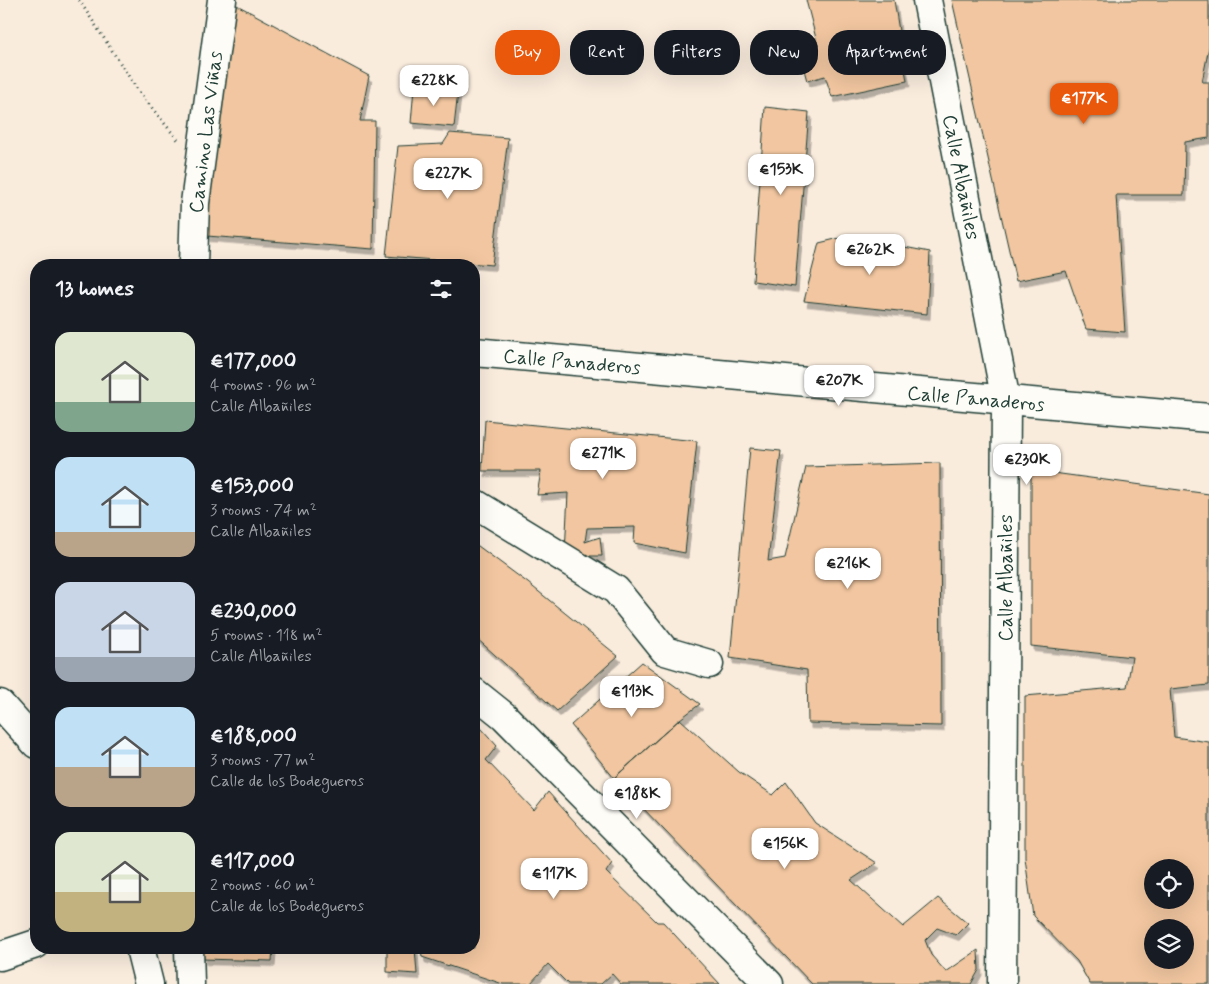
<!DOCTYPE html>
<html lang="en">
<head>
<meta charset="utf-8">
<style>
	:root { --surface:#171b24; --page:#242831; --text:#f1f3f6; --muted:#9ea1a6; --accent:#ea580c }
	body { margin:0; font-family:Mynerve,sans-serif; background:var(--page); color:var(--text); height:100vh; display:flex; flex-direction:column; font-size:19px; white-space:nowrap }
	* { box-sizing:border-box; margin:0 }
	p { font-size:16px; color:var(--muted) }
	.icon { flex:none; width:28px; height:28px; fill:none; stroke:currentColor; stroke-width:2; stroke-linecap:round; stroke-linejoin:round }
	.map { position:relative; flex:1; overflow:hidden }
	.panel { position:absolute; left:30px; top:259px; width:450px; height:695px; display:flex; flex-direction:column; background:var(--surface); border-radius:20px; box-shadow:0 5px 20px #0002 }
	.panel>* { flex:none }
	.top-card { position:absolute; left:495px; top:30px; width:475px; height:45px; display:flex; gap:10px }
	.buttons { position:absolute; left:1144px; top:859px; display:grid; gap:10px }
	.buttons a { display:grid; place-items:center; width:50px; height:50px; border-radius:50%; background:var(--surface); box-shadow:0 5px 20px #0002; font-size:25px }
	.price { position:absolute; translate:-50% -42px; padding:0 11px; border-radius:10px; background:#fff; color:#222; font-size:16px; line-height:32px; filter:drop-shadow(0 1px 2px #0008) }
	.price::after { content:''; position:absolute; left:50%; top:30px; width:15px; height:11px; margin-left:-8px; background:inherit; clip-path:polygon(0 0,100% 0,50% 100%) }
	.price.selected { background:var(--accent); color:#fff }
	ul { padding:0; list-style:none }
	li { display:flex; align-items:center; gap:15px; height:125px; padding:0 25px }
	li span { display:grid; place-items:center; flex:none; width:140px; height:100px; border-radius:15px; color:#555 }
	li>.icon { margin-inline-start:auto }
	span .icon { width:60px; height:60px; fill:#fffc; stroke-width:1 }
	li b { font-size:21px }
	h2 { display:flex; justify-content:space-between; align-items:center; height:60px; padding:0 25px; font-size:21px }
	.chip { padding:0 18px; border-radius:20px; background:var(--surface); box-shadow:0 5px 20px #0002; font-size:18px; line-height:45px }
	.chip.selected { background:var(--accent); color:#fff }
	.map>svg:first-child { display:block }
</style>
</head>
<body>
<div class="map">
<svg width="1209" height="984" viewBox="0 0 1209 984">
	<defs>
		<filter id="shadow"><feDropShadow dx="3" dy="5.5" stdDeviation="0" flood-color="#0004"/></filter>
	</defs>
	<rect width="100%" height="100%" fill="#f9ecdd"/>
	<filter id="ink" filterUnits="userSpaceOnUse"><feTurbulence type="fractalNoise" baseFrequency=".02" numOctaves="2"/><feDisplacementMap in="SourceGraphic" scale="10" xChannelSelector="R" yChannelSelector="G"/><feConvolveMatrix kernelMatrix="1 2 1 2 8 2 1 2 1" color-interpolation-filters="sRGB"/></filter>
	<g filter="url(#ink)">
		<path fill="#f1c6a0" stroke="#1f3d34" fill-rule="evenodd" filter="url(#shadow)" d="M 806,0 L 894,0 L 899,31 L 834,41 L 833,47 L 835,54 L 900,41 L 907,81 L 832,97 L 825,76 L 807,81 L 803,66 L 819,50 Z
			M 952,0 L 1209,0 L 1209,47 L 1202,82 L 1209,82 L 1209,138 L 1185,142 L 1184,195 L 1116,195 L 1125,332 L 1086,329 L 1066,271 L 1016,281 Z
			M 235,4 L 369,76 L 360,121 L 375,121 L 373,249 L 207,236 L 224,25 Z
			M 414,88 L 458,92 L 454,127 L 411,123 Z
			M 765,107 L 809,112 L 795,287 L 753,281 Z
			M 450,133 L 508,138 L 492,265 L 386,256 L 398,146 L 443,144 Z
			M 848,236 L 930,252 L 927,314 L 804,301 L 819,243 Z
			M 485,420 L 697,441 L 685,553 L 634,543 L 635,527 L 587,528 L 585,542 L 600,537 L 602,556 L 587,556 L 582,564 L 565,553 L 568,493 L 537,495 L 541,471 L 482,471 Z
			M 750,448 L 781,451 L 768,561 L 785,558 L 806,467 L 940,463 L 941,726 L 808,723 L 807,670 L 730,658 Z
			M 1031,470 L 1209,494 L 1209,685 L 1170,689 L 1174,737 L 1209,742 L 1209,984 L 1090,984 L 1077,961 L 1033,916 L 1025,858 L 1025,696 L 1127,687 L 1132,657 L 1031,646 ZM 1152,868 L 1185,868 L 1185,900 L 1152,900 ZM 1152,928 L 1185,928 L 1185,960 L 1152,960 Z
			M 474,543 L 528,583 L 618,656 L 557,711 L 474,636 Z
			M 642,662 L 700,704 L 680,719 L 614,778 L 571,725 Z
			M 680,719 L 739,772 L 773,795 L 786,782 L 815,823 L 877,863 L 851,880 L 903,927 L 938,898 L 968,923 L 956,935 L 937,928 L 925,940 L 931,955 L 946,972 L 978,950 L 979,970 L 971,984 L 812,984 L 614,778 Z
			M 474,720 L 497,746 L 486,760 L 534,810 L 548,792 L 612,863 L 606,872 L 657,922 L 663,922 L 720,984 L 621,984 L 612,974 L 601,984 L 568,984 L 548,964 L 530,984 L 503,984 L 422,957 L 421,948 L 474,948 Z
			M 203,948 L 273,948 L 272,961 L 203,959 Z
			M 387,948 L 415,948 L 417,974 L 387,972 Z"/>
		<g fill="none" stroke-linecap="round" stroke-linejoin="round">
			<defs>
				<path id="minor" d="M 927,0 L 1006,401 L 1002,984
					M 193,265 L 195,203 L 222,0
					M 474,352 L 1209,418
					M 474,503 L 616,590 L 665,651 L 709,664
					M 474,692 L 504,716 L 769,984
					M 189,948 L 190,984
					M 0,956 L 36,944"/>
				<path id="highway" d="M 0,704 L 36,744
					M 140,948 L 149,984"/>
			</defs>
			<use href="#minor" stroke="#1f3d34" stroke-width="31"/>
			<use href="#highway" stroke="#1f3d34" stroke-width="31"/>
			<path stroke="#1f3d34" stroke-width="3" stroke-dasharray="1 4" stroke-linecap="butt" d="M 79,0 L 139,92 L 178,140"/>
			<use href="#minor" stroke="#fdfcf7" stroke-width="28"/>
			<use href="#highway" stroke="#fdfcf7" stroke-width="28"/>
		</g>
	</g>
	<g text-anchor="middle" stroke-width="4" stroke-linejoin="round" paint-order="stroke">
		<g font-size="20" fill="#1f3d34" stroke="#fdfcf7">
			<text transform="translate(205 132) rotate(-83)" y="7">Camino Las Viñas</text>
			<text transform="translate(962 177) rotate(79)" y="7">Calle Albañiles</text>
			<text transform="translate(572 361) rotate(5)" y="7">Calle Panaderos</text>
			<text transform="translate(976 398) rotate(5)" y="7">Calle Panaderos</text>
			<text transform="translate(1005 578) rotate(-90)" y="7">Calle Albañiles</text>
		</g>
	</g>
</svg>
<div class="buttons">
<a><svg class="icon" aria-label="locate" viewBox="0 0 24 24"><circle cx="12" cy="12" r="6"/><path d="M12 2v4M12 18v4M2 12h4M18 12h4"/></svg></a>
<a><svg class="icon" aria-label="layers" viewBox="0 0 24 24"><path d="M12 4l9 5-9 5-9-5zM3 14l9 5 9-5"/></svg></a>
</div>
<b class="price" style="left:434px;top:107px">€228K</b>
<b class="price selected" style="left:1084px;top:125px">€177K</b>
<b class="price" style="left:781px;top:196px">€153K</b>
<b class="price" style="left:448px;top:200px">€227K</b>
<b class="price" style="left:870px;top:276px">€262K</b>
<b class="price" style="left:839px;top:407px">€207K</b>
<b class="price" style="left:603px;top:480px">€271K</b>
<b class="price" style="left:1027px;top:486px">€230K</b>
<b class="price" style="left:848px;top:590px">€216K</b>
<b class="price" style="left:632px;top:718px">€113K</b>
<b class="price" style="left:637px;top:820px">€188K</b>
<b class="price" style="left:785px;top:870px">€156K</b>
<b class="price" style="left:554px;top:900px">€117K</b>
<div class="top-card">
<a class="chip selected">Buy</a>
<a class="chip">Rent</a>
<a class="chip">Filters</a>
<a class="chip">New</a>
<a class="chip">Apartment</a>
</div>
<section class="panel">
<h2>13 homes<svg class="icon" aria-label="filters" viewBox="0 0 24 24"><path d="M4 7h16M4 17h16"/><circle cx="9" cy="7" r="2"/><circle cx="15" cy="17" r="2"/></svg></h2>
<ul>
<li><span style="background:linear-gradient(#dfe7d0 70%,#7fa58c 0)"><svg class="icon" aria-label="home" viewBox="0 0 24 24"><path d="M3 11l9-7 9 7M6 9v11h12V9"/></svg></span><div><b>€177,000</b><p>4 rooms · 96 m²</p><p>Calle Albañiles</p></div></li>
<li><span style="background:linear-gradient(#bfe0f5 75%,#b9a48a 0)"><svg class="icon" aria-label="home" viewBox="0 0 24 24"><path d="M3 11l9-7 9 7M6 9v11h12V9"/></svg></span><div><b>€153,000</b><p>3 rooms · 74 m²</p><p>Calle Albañiles</p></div></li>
<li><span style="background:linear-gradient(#c9d6e8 75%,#9aa5b1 0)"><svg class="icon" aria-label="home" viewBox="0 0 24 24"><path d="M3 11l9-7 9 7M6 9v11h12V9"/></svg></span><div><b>€230,000</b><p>5 rooms · 118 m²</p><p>Calle Albañiles</p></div></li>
<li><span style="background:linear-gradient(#bfe0f5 60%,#b9a48a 0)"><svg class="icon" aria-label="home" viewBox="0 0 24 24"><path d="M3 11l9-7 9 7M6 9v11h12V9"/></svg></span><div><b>€188,000</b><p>3 rooms · 77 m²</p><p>Calle de los Bodegueros</p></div></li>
<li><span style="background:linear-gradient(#dfe7d0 60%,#c2b280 0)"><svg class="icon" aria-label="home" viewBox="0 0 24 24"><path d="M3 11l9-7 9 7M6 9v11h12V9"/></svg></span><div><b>€117,000</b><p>2 rooms · 60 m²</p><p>Calle de los Bodegueros</p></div></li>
</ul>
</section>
</div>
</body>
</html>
